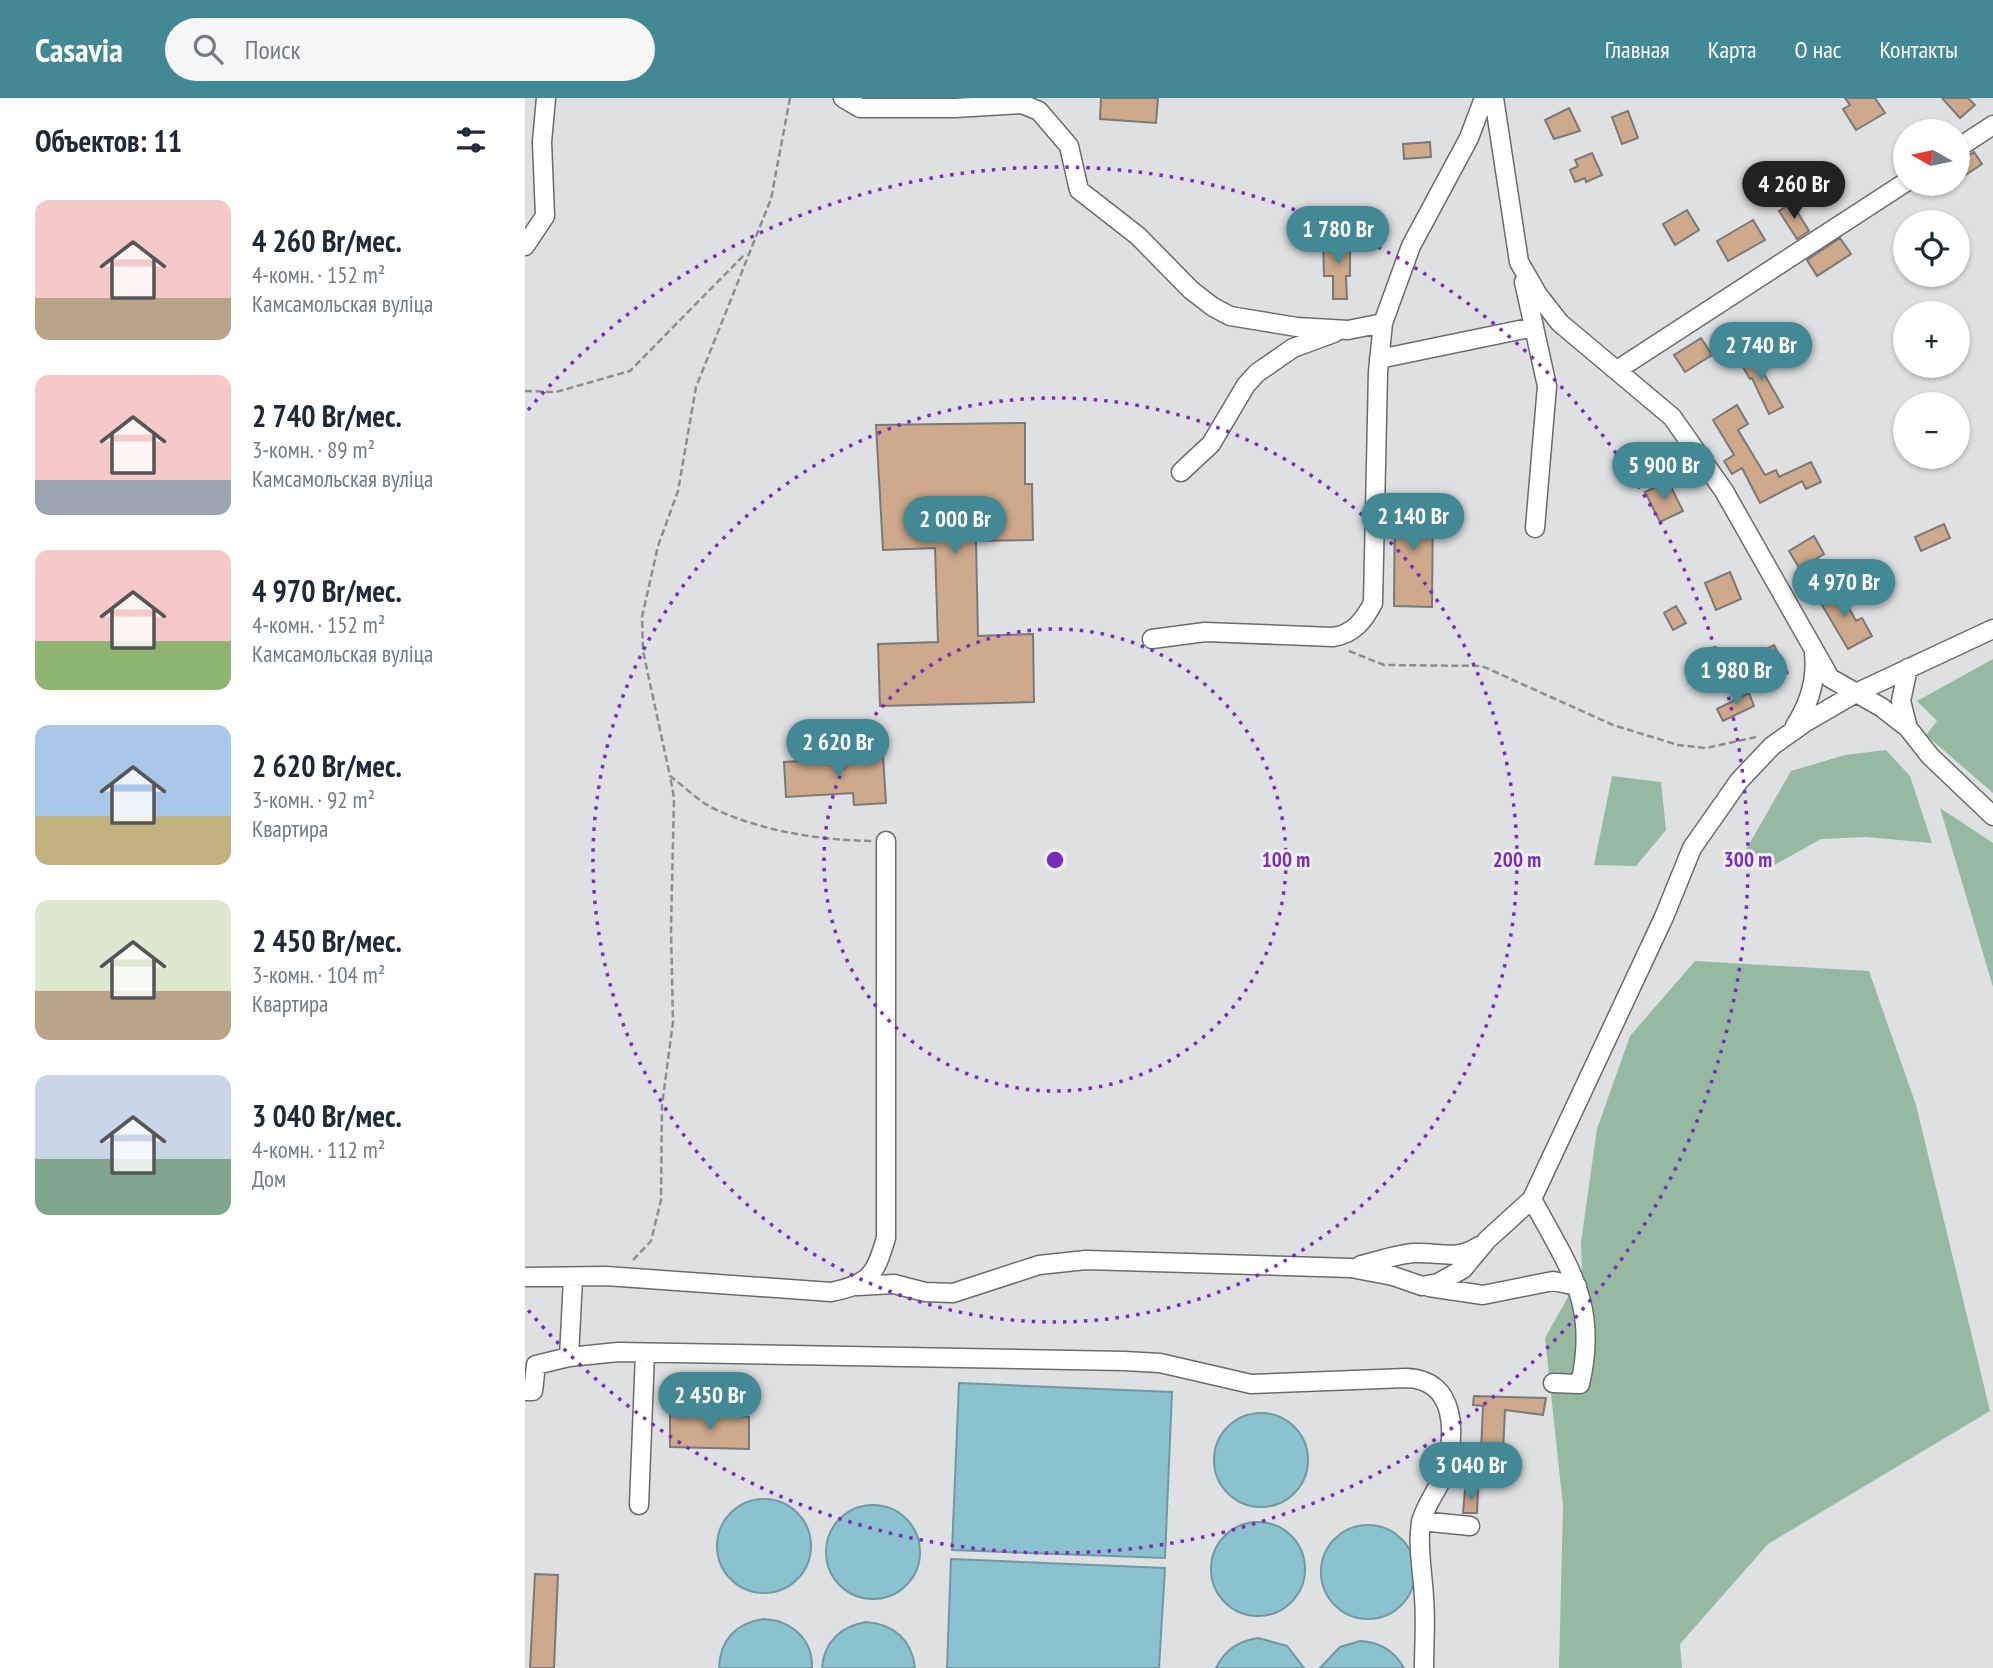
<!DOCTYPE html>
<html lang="ru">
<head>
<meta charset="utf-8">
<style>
	:root { --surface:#fff; --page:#f6f6f7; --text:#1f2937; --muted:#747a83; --accent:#438895 }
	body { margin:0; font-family:"PT Sans Narrow",sans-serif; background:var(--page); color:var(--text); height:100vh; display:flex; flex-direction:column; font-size:26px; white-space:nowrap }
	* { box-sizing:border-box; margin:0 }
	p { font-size:23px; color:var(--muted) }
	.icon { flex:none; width:38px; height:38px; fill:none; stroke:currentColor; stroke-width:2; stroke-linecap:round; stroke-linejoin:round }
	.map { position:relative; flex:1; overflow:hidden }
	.sheet { display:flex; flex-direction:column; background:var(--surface); width:525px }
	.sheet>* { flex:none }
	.needle { width:46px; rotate:279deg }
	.controls { position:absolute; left:1368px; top:21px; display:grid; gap:14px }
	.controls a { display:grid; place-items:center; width:77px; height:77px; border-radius:50%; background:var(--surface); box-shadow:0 2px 5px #0004; font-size:35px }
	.price { position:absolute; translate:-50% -60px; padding:0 16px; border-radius:24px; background:var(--accent); color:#fff; font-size:23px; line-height:46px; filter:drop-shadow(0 2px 4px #0008) }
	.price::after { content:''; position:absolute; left:50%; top:42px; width:21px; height:16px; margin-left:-10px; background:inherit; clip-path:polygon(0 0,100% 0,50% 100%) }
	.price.on { background:#222; color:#fff }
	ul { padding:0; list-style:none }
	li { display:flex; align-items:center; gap:21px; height:175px; padding:0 35px }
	li span { display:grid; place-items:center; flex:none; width:196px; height:140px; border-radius:14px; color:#555 }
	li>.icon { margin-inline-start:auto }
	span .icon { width:84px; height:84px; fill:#fffc; stroke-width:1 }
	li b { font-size:30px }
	h2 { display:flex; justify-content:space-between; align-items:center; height:84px; padding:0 35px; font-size:30px }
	header { display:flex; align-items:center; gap:42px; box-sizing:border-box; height:98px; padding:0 35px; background:var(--accent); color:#fff }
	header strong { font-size:33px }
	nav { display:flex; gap:38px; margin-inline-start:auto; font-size:24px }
	.search { width:490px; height:63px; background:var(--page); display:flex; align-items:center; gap:18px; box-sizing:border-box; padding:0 24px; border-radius:38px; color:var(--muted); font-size:26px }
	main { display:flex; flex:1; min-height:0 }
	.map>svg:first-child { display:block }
</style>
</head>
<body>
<header>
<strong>Casavia</strong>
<div class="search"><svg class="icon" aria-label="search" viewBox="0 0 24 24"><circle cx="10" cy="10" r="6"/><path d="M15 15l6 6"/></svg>Поиск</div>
<nav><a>Главная</a><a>Карта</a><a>О нас</a><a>Контакты</a></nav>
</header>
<main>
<section class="sheet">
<h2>Объектов: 11<svg class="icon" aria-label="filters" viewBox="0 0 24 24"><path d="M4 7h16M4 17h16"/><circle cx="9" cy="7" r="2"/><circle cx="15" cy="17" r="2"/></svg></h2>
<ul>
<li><span style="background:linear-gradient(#f6c9c9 70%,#b9a48a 0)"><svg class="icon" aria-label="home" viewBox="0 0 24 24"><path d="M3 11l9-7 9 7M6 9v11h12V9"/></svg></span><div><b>4 260 Br/мес.</b><p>4-комн. · 152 m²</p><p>Камсамольская вуліца</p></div></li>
<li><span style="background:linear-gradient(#f6c9c9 75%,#9aa5b1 0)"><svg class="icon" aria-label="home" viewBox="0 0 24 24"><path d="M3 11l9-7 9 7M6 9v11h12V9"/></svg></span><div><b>2 740 Br/мес.</b><p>3-комн. · 89 m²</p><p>Камсамольская вуліца</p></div></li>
<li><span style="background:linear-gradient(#f6c9c9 65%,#8fb573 0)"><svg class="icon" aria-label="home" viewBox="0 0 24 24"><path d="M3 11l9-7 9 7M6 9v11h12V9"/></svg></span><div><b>4 970 Br/мес.</b><p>4-комн. · 152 m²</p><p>Камсамольская вуліца</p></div></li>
<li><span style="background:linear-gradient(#a9c7e8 65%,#c2b280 0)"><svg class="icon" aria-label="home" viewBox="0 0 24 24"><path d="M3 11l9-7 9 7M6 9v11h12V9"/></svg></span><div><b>2 620 Br/мес.</b><p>3-комн. · 92 m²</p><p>Квартира</p></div></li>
<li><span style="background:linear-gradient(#dfe7d0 65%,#b9a48a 0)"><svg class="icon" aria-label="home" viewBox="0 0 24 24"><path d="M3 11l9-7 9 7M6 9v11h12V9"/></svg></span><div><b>2 450 Br/мес.</b><p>3-комн. · 104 m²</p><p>Квартира</p></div></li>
<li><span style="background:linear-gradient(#c9d6e8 60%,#7fa58c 0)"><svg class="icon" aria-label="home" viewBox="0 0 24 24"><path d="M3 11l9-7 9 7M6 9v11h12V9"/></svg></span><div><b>3 040 Br/мес.</b><p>4-комн. · 112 m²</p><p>Дом</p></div></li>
</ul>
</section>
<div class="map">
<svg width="1468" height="1570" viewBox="0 0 1468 1570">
	<rect width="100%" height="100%" fill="#dfe0e2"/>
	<path fill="#96baa1" d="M 1468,561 L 1468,695 L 1401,637 L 1412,623 L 1392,603 Z
		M 1361,652 L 1385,678 L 1407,745 L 1341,739 L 1296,741 L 1242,771 L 1219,755 L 1266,673 L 1320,657 Z
		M 1087,678 L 1136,684 L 1141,732 L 1111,768 L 1069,767 Z
		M 1415,710 L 1468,745 L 1468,889 Z
		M 1170,863 L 1344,873 L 1391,1007 L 1465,1313 L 1243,1446 L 1155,1546 L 1157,1570 L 1034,1570 L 1038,1408 L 1020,1240 L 1057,1174 L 1056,1144 L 1072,1031 L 1105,938 Z"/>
	<path fill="#8bc2cf" stroke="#7299a2" stroke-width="2" d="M 434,1285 L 647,1294 L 640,1460 L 427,1452 Z
		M689 1362a47 47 0 1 1 94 0a47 47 0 1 1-94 0Z
		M192 1448a47 47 0 1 1 94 0a47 47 0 1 1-94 0Z
		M301 1454a47 47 0 1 1 94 0a47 47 0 1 1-94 0Z
		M686 1471a47 47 0 1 1 94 0a47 47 0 1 1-94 0Z
		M796 1474a47 47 0 1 1 94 0a47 47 0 1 1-94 0Z
		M 426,1461 L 640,1470 L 634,1570 L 422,1570 Z
		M 238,1521 C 266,1522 288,1541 287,1570 L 194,1570 C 195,1542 211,1525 238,1521 Z
		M 341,1524 C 369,1526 387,1542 390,1570 L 297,1570 C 299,1544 316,1528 341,1524 Z
		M 733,1540 L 762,1548 L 779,1570 L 691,1570 C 700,1552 713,1543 733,1540 Z
		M 835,1543 C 855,1544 869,1552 879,1570 L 795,1570 L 815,1549 Z"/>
	<path fill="#cea98b" stroke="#7b7978" stroke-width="2" d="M 576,0 L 633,0 L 631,25 L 575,21 Z
		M 1320,0 L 1350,0 L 1360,15 L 1331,32 L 1318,11 L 1325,7 Z
		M 1417,0 L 1443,0 L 1450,7 L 1435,20 Z
		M 1044,10 L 1055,33 L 1029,41 L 1020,22 Z
		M 1103,13 L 1113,40 L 1097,46 L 1087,19 Z
		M 905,44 L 906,59 L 879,61 L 878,46 Z
		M 1449,54 L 1457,66 L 1433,82 L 1433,65 Z
		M 1067,55 L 1077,77 L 1061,84 L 1060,80 L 1050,84 L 1045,72 L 1053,68 L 1050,62 Z
		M 1267,105 L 1284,133 L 1272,141 L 1254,113 Z
		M 1162,112 L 1174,132 L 1150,147 L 1138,126 Z
		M 1228,122 L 1240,142 L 1203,163 L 1192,143 Z
		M 1315,140 L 1326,156 L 1292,178 L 1282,162 Z
		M 825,143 L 825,178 L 821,178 L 822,201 L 808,201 L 808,178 L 799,178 L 798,144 Z
		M 1176,240 L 1187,257 L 1160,274 L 1149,257 Z
		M 1226,253 L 1258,309 L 1244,316 L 1227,280 L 1225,281 L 1213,261 Z
		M 1212,307 L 1223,326 L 1213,332 L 1240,377 L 1251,372 L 1254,379 L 1286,364 L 1296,384 L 1281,391 L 1277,383 L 1235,405 L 1217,370 L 1207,376 L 1199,363 L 1209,357 L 1188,322 Z
		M 500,325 L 500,386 L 507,386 L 508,442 L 451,443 L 453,538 L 508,536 L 509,604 L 355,608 L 353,546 L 413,544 L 410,450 L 358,452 L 351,327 Z
		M 1143,383 L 1158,413 L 1135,424 L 1120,394 Z
		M 870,401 L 908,402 L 907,509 L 869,508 Z
		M 1419,426 L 1425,440 L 1396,453 L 1390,439 Z
		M 1289,438 L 1299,456 L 1275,471 L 1264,453 Z
		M 1205,474 L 1216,501 L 1191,512 L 1180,485 Z
		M 1305,490 L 1309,495 L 1314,492 L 1331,523 L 1337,520 L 1347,538 L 1323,551 L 1291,497 Z
		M 1151,508 L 1161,525 L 1148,532 L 1139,515 Z
		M 1249,547 L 1263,575 L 1239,588 L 1225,559 Z
		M 1224,595 L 1229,608 L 1198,623 L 1192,611 Z
		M 358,658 L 361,705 L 329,707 L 328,695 L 261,699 L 259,664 Z
		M 949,1298 L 1021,1300 L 1018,1317 L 980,1312 L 978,1354 L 956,1353 L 958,1308 L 948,1307 Z
		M 145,1317 L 224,1319 L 224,1351 L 145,1349 Z
		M 940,1392 L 953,1392 L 952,1415 L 938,1415 Z
		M 10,1476 L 33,1477 L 29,1570 L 5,1570 Z"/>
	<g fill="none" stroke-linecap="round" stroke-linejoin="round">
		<defs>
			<path id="minor" d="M 318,0 L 335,10 L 430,10 L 497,6 L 514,13 L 544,48 L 554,92 L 613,138 L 666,192 L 688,209 L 705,218 L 772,229 L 823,232 L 858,225
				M 969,0 L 994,164 L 1013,197 L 1035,225 L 1147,319 L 1199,393 L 1305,580 L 1356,609 L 1383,630 L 1405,658 L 1468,718
				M 1433,50 L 1468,27
				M 0,148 L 20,118 L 17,44 L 21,0
				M 999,184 L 1022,288 L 1010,430
				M 854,261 L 1009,229
				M 1092,272 L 1381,84
				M 656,374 L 686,346 L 721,287 L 732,275 L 768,250 L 809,235
				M 627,541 L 680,534 L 808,539 C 829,536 839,522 848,505 L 853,274 L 858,225 L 886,148 L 944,40 L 959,0
				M 1383,570 L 1376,603 L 1383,630
				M 1270,628 C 1284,606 1292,583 1289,556
				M 1007,1101 C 1043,1169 1074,1205 1055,1286 L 1028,1285
				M 836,1167 C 853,1163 872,1156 890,1155 C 915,1154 932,1163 954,1148
				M 0,1179 L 81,1178 L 306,1194 C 345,1186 350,1177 361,1140 L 361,743
				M 333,1188 L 369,1186 L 400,1194 L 428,1195 L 514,1167 L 561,1162 L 826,1170 L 868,1178 L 897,1188 L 913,1185 L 938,1171 L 962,1142 L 1007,1101 L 1139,819 L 1167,750 L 1214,683 L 1247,648 L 1281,624 L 1331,595 L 1468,531
				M 904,1189 L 958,1197 L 1028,1183 L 1052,1188
				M 44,1259 L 48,1180
				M 0,1293 L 8,1293 L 11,1267 L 44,1259 L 93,1254 L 599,1263 L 635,1265 L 726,1286 L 881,1280 C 933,1281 931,1338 919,1376 C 913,1392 899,1408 896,1425 C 892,1448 898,1476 899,1500 C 901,1523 899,1547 899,1570
				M 114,1407 L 120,1255
				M 896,1423 L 945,1428"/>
		</defs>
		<use href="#minor" stroke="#6a6b6c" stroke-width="21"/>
		<path stroke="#8d8e8f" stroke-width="2.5" stroke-dasharray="7 3.5" stroke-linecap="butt" d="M 265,0 L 246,101 L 171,289 L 153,393 L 133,448 L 117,519 L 118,553 L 145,678 C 160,689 176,706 194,713 C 242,734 294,742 347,743
			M 0,293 L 31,294 L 105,273 L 221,155
			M 824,553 L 859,567 L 957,568 L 1088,627 L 1153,647 L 1181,650 L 1231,639
			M 108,1162 L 126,1143 L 136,1102 L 137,1007 L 148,924 L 146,831 L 149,700 L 145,678"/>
		<use href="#minor" stroke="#fff" stroke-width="18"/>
	</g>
	<g fill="none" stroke="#7b2cbf" stroke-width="3.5" stroke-dasharray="3.5 7">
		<circle cx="530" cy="762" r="231"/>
		<circle cx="530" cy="762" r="462"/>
		<path d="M3 312A693 693 0 1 1 3 1212"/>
	</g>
	<circle cx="530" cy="762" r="10" fill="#7b2cbf" stroke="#eceeef" stroke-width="3.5"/>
	<g font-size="21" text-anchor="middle" font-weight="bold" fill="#7b2cbf" stroke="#eceeef" stroke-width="6" stroke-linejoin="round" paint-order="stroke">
		<text x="761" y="769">100 m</text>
		<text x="992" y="769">200 m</text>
		<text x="1223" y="769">300 m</text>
	</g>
</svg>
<div class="controls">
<a><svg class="needle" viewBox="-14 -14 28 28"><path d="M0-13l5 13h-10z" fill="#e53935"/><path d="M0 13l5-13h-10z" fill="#747a83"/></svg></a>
<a><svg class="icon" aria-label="locate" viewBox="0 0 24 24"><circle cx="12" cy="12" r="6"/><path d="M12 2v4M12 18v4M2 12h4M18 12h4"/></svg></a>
<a>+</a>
<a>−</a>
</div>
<b class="price on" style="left:1269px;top:123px">4 260 Br</b>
<b class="price" style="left:813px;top:168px">1 780 Br</b>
<b class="price" style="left:1236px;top:284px">2 740 Br</b>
<b class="price" style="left:1139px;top:404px">5 900 Br</b>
<b class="price" style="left:888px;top:455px">2 140 Br</b>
<b class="price" style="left:430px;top:458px">2 000 Br</b>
<b class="price" style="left:1319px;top:521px">4 970 Br</b>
<b class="price" style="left:1211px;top:609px">1 980 Br</b>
<b class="price" style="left:313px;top:681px">2 620 Br</b>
<b class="price" style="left:185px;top:1334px">2 450 Br</b>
<b class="price" style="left:946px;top:1404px">3 040 Br</b>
</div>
</main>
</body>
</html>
